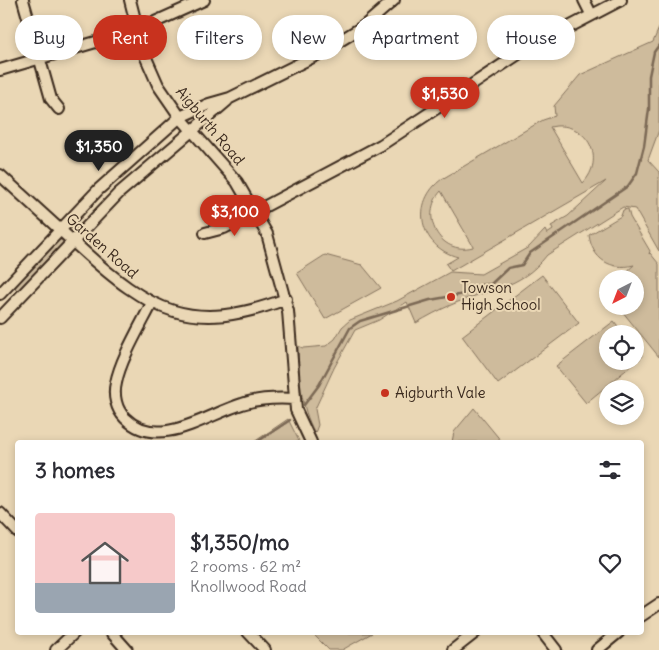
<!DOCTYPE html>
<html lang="en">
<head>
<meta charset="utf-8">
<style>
	:root { --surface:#fff; --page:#f7f7f7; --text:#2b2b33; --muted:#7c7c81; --line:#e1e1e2; --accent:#c8321e }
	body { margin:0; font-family:Delius,sans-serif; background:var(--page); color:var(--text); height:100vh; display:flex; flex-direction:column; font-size:19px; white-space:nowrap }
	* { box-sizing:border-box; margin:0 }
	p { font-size:16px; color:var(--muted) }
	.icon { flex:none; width:28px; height:28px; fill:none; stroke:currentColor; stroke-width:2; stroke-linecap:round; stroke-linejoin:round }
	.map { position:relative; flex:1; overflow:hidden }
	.details { position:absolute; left:15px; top:440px; width:629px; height:195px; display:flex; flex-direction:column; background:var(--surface); border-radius:5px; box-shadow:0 2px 8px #0003 }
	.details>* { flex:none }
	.top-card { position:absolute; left:15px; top:15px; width:630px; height:45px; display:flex; gap:10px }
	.needle { width:32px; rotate:222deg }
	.tools { position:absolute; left:599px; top:270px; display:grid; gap:10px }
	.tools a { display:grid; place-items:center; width:45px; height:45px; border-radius:50%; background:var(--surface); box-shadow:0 2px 8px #0003; font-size:25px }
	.price { position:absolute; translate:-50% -42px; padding:0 11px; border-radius:18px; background:var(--accent); color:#fff; font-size:16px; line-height:32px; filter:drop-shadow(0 1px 2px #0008) }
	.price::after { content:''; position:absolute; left:50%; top:30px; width:15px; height:11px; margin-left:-8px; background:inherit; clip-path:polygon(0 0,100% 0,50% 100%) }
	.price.current { background:#222; color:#fff }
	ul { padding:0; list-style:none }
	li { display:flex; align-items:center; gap:15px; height:125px; padding:0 20px }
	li+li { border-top:1px solid var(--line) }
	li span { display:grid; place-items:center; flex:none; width:140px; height:100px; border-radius:5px; color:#555 }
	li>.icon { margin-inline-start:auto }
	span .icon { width:60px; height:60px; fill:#fffc; stroke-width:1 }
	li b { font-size:21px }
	h2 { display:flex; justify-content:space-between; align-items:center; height:60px; padding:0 20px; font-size:21px }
	.tag { padding:0 18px; border-radius:22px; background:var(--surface); box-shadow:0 2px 8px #0003; font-size:18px; line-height:45px }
	.tag.current { background:var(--accent); color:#fff }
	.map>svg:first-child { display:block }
</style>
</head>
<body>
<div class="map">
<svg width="659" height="650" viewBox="0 0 659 650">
	<rect width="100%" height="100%" fill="#ead7b5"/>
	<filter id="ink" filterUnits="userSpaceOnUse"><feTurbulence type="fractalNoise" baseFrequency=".02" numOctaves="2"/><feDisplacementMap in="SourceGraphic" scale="10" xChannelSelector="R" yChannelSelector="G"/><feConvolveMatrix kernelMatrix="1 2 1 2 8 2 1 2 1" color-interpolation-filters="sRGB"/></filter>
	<g filter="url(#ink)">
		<path fill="#cebb9c" stroke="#84725d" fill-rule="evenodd" d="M 659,28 L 659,130 L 648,160 L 659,172 L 659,251 L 635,209 L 623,207 L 547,255 C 519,291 488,288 451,305 C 439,310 427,317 416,323 L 407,302 L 379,320 L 355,330 L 334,368 L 315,409 L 318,425 L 315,433 C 300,406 299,377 298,346 L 303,348 L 326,346 L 335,339 L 342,327 L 350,320 L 397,301 L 450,272 L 481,274 L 529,247 L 545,230 L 547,234 L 553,230 L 551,226 L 568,216 L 606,181 L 451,271 L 446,264 L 458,257 C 419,247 410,202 442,179 L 543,120 L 555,116 L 554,106 L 580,75 L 653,42 ZM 556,126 C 588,124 606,159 583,183 L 550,127 ZM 441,191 L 473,246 L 473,247 C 439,256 419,215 441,191 Z
			M 628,209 L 630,217 L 650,251 L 649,254 L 650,253 L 659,264 L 659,357 L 618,306 L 635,306 L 635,279 L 618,279 L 634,265 C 611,271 592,259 589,235 L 621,216 L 623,210 Z
			M 59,240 L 62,240 L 63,244 L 19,290 L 16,290 L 15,286 Z
			M 325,255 L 362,265 L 381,288 L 325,319 L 297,273 Z
			M 542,275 L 579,323 L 498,384 L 462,336 Z
			M 614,321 L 624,334 L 608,334 L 608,361 L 635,361 L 635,346 L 643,356 L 586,403 L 556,366 Z
			M 474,408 L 502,442 L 452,442 L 454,432 Z
			M 288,419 L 299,441 L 297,442 L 254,442 Z
			M 312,633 L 372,633 L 342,650 L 329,650 Z"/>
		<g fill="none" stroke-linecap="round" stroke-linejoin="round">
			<path stroke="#7b6955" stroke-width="2.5" d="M 304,405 L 319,385 L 350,328 L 360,321 L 430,300 L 470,293 L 480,285 L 491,284 L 508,268 L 522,265 L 530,253 L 628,186 L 637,173 L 644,146 L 649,109 L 649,76 L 654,52 L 659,45
				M 257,442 L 290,420"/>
			<defs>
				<path id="minor" d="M 23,0 L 51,99 L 59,109
					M 130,0 L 143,51 L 158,85 L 180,117 L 237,182 L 267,234 L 288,311 L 296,410 L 311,442
					M 584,0 L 591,14
					M 0,70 L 137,30 L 204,0
					M 0,175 C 26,199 53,223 79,247 C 150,312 191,335 286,299
					M 205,233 L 224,228 L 381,145 L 523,51 L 621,0
					M 0,294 L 99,189 L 180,117 L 209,104 L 230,98 L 317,55 L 364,26 L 394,0
					M 152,303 C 141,325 120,360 116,383 C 113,395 116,409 125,418 C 158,451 206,415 242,404 C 259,398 277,398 295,399
					M 0,318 L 119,193 L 227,101
					M 0,513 L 18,532
					M 641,616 L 659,604
					M 111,632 L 127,650
					M 248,632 L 265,650
					M 542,632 L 556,650
					M 56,650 L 75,632
					M 453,650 L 476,632
					M 597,650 L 619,632"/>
			</defs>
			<use href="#minor" stroke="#3b2a1e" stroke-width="14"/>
			<use href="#minor" stroke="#ead7b5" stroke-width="10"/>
		</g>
	</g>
	<g fill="#c8321e" stroke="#ead7b5" stroke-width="2">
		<circle cx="451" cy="297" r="5"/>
		<circle cx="385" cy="393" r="5"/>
	</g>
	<g text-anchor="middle" stroke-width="4" stroke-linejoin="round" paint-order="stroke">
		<g font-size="15" fill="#3b2a1e" stroke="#ead7b5">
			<text transform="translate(210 126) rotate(50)" y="5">Aigburth Road</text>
			<text transform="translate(102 246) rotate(41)" y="5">Garden Road</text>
		</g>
		<g font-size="15" fill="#3b2a1e" stroke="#ead7b5" text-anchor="start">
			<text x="461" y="293">Towson<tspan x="461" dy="17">High School</tspan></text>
			<text x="395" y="398">Aigburth Vale</text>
		</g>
	</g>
</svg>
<div class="tools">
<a><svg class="needle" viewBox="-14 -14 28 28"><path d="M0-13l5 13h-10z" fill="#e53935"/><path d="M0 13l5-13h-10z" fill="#7c7c81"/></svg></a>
<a><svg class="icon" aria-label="locate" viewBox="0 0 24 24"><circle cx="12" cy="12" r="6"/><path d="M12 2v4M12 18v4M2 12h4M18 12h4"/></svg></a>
<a><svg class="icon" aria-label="layers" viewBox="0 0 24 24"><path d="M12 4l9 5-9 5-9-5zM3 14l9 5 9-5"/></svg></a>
</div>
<b class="price" style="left:445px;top:119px">$1,530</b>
<b class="price current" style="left:99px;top:172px">$1,350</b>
<b class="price" style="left:235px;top:237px">$3,100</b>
<div class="top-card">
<a class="tag">Buy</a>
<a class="tag current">Rent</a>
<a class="tag">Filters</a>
<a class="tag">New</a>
<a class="tag">Apartment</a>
<a class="tag">House</a>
</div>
<section class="details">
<h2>3 homes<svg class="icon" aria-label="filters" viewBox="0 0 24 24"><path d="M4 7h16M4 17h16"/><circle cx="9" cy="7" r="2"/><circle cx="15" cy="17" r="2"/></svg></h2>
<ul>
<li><span style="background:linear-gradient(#f6c9c9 70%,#9aa5b1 0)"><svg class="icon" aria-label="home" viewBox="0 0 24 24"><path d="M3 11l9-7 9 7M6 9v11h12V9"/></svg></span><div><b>$1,350/mo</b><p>2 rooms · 62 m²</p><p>Knollwood Road</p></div><svg class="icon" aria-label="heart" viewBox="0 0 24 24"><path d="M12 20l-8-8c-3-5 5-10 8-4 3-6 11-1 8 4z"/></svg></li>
</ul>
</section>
</div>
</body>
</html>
